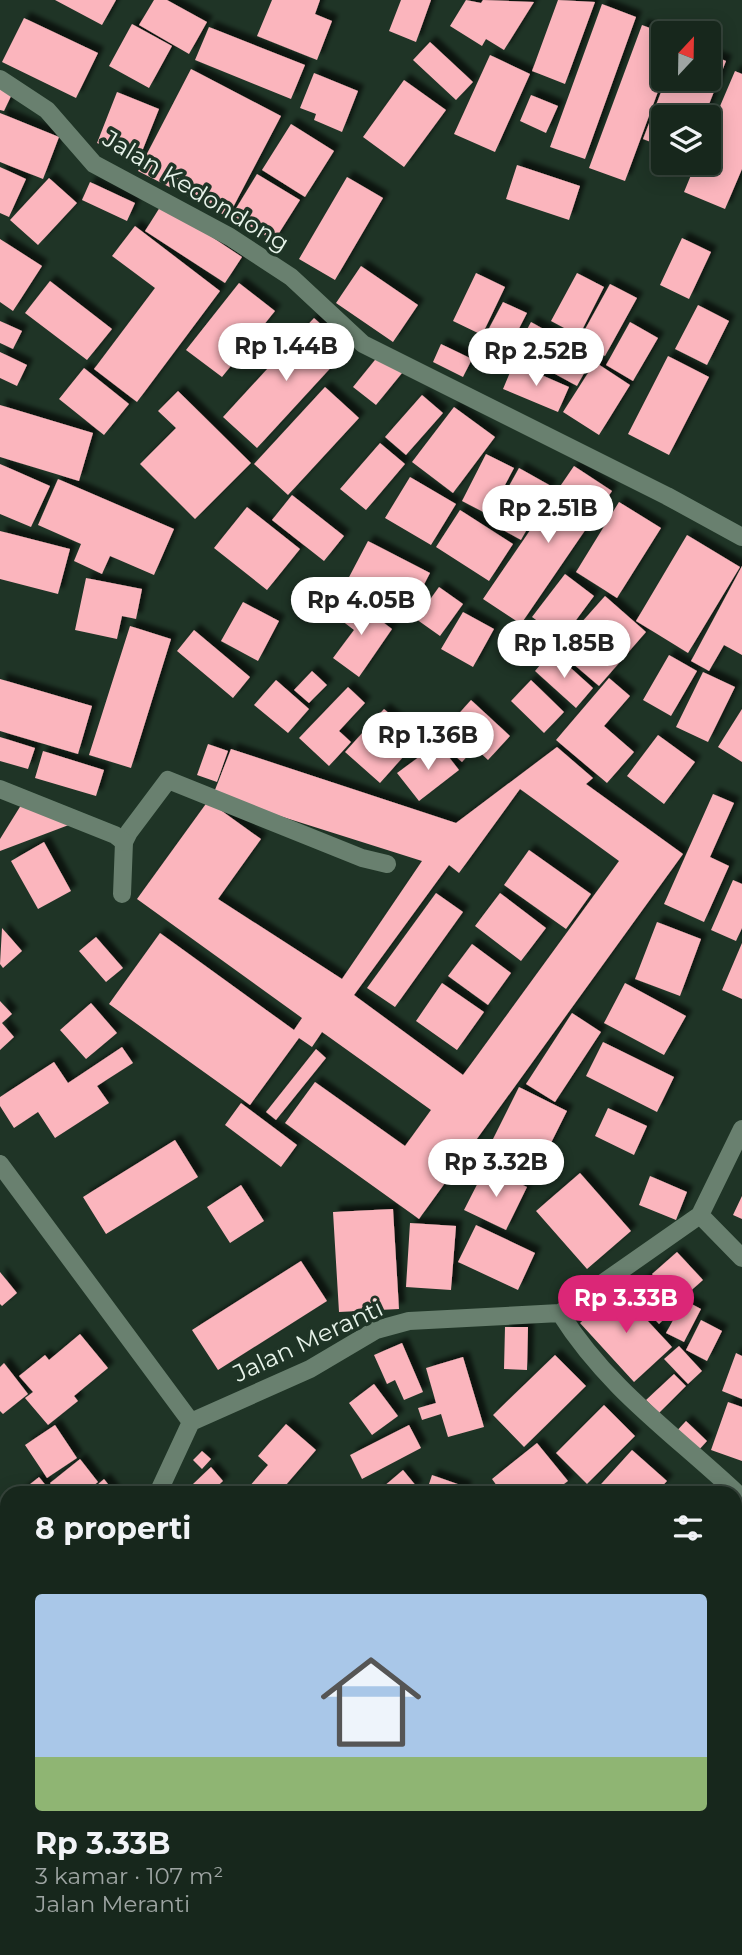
<!DOCTYPE html>
<html lang="id">
<head>
<meta charset="utf-8">
<style>
	:root { --surface:#17271c; --page:#202f25; --text:#f1f3f6; --muted:#9ea5a3; --line:#36443b; --accent:#db2777 }
	body { margin:0; font-family:Montserrat,sans-serif; background:var(--page); color:var(--text); height:100vh; display:flex; flex-direction:column; font-size:26px; white-space:nowrap }
	* { box-sizing:border-box; margin:0 }
	p { font-size:23px; color:var(--muted) }
	.icon { flex:none; width:38px; height:38px; fill:none; stroke:currentColor; stroke-width:2; stroke-linecap:round; stroke-linejoin:round }
	.map { position:relative; flex:1; overflow:hidden }
	.drawer { position:absolute; left:0px; top:1486px; width:742px; height:471px; display:flex; flex-direction:column; background:var(--surface); border-radius:21px 21px 0 0; box-shadow:0 4px 18px #0003,0 0 0 2px var(--line) }
	.drawer>* { flex:none }
	.needle { width:46px; rotate:22deg }
	.fabs { position:absolute; left:651px; top:21px; display:grid; gap:14px }
	.fabs a { display:grid; place-items:center; width:70px; height:70px; border-radius:7px; background:var(--surface); box-shadow:0 4px 18px #0003,0 0 0 2px var(--line); font-size:35px }
	.price { position:absolute; translate:-50% -60px; padding:0 16px; border-radius:24px; background:#fff; color:#222; font-size:23px; line-height:46px; filter:drop-shadow(0 2px 4px #0008) }
	.price::after { content:''; position:absolute; left:50%; top:42px; width:21px; height:16px; margin-left:-10px; background:inherit; clip-path:polygon(0 0,100% 0,50% 100%) }
	.price.on { background:var(--accent); color:#fff }
	ul { padding:0; list-style:none }
	li { display:grid; align-content:center; gap:14px; height:371px; padding:0 35px }
	li span { display:grid; place-items:center; height:217px; border-radius:7px; color:#555 }
	li>.icon { margin-inline-start:auto }
	span .icon { width:126px; height:126px; fill:#fffc; stroke-width:1 }
	li b { font-size:30px }
	h2 { display:flex; justify-content:space-between; align-items:center; height:84px; padding:0 35px; font-size:30px }
	.map>svg:first-child { display:block }
</style>
</head>
<body>
<div class="map">
<svg width="742" height="1955" viewBox="0 0 742 1955">
	<defs>
		<filter id="shadow"><feDropShadow dx="6" dy="-6" stdDeviation="2" flood-color="#0009"/></filter>
	</defs>
	<rect width="100%" height="100%" fill="#1f3426"/>
	<path fill="#fbb5bd" fill-rule="evenodd" filter="url(#shadow)" d="M 55,0 L 116,0 L 102,25 Z
		M 154,0 L 167,0 L 207,22 L 189,54 L 139,25 Z
		M 272,0 L 320,0 L 315,14 L 332,21 L 317,60 L 257,36 Z
		M 401,0 L 431,0 L 416,42 L 389,31 Z
		M 466,0 L 481,3 L 483,0 L 534,2 L 504,50 L 486,39 L 482,46 L 450,26 Z
		M 558,0 L 595,2 L 565,84 L 532,71 Z
		M 602,4 L 636,17 L 585,159 L 550,147 Z
		M 24,18 L 98,53 L 76,98 L 2,62 Z
		M 132,24 L 172,46 L 149,88 L 109,66 Z
		M 642,25 L 663,33 L 663,78 L 625,181 L 589,168 Z
		M 209,27 L 305,65 L 291,99 L 195,60 Z
		M 430,42 L 473,82 L 456,100 L 413,60 Z
		M 709,54 L 726,61 L 704,117 L 663,117 L 663,147 L 643,139 L 666,79 L 709,79 Z
		M 490,55 L 530,74 L 495,152 L 454,134 Z
		M 191,69 L 281,116 L 228,217 L 138,171 Z
		M 735,71 L 742,74 L 742,169 L 725,209 L 684,192 L 696,163 L 709,163 L 709,132 Z
		M 314,73 L 358,91 L 342,132 L 314,120 L 316,114 L 300,108 Z
		M 404,80 L 446,110 L 404,167 L 363,137 Z
		M 0,88 L 12,94 L 4,111 L 0,110 Z
		M 117,92 L 159,109 L 139,159 L 97,143 Z
		M 531,95 L 558,106 L 546,133 L 520,121 Z
		M 0,113 L 59,137 L 43,179 L 0,162 Z
		M 291,124 L 334,151 L 305,197 L 262,170 Z
		M 517,165 L 580,186 L 569,220 L 506,199 Z
		M 0,167 L 26,179 L 9,217 L 0,213 Z
		M 257,174 L 300,200 L 274,241 L 232,215 Z
		M 347,177 L 383,198 L 335,280 L 299,259 Z
		M 49,178 L 77,203 L 38,245 L 10,220 Z
		M 90,182 L 135,203 L 127,221 L 82,200 Z
		M 162,204 L 242,257 L 225,283 L 145,231 Z
		M 135,226 L 220,291 L 137,402 L 94,369 L 155,288 L 112,256 Z
		M 682,238 L 711,252 L 689,299 L 660,285 Z
		M 0,239 L 42,266 L 13,311 L 0,302 Z
		M 361,266 L 418,305 L 393,342 L 336,303 Z
		M 476,273 L 505,287 L 482,335 L 453,321 Z
		M 577,273 L 604,287 L 579,336 L 551,321 Z
		M 50,281 L 112,329 L 87,360 L 25,313 Z
		M 239,283 L 275,311 L 222,377 L 186,350 Z
		M 610,284 L 637,298 L 605,356 L 578,342 Z
		M 503,302 L 527,313 L 510,346 L 486,334 Z
		M 698,305 L 729,321 L 707,365 L 675,349 Z
		M 314,318 L 348,349 L 257,448 L 223,417 Z
		M 0,321 L 22,331 L 13,349 L 0,343 Z
		M 531,322 L 593,357 L 577,386 L 515,352 Z
		M 630,322 L 658,338 L 633,381 L 606,365 Z
		M 441,344 L 472,359 L 463,377 L 433,362 Z
		M 0,352 L 27,365 L 17,386 L 0,378 Z
		M 379,355 L 402,373 L 376,405 L 353,387 Z
		M 668,356 L 709,377 L 669,455 L 628,434 Z
		M 595,362 L 630,385 L 599,435 L 563,412 Z
		M 514,363 L 569,387 L 558,412 L 503,389 Z
		M 84,368 L 129,404 L 104,435 L 59,399 Z
		M 325,387 L 359,418 L 288,495 L 254,464 Z
		M 178,391 L 251,463 L 195,519 L 140,464 L 176,428 L 158,411 Z
		M 422,395 L 443,413 L 406,455 L 385,437 Z
		M 0,405 L 93,433 L 79,481 L 0,457 Z
		M 454,407 L 495,437 L 453,493 L 412,462 Z
		M 380,443 L 405,464 L 366,510 L 340,489 Z
		M 486,454 L 514,468 L 489,515 L 462,501 Z
		M 0,464 L 50,486 L 31,527 L 0,514 Z
		M 574,466 L 612,491 L 521,624 L 483,599 Z
		M 519,468 L 551,486 L 521,540 L 489,522 Z
		M 410,477 L 456,504 L 431,545 L 385,518 Z
		M 58,479 L 174,529 L 154,575 L 110,556 L 102,574 L 74,561 L 81,544 L 38,525 Z
		M 292,495 L 344,536 L 324,561 L 272,520 Z
		M 619,502 L 661,528 L 617,598 L 576,572 Z
		M 247,507 L 300,549 L 267,590 L 214,548 Z
		M 460,510 L 513,544 L 489,581 L 436,547 Z
		M 0,531 L 70,549 L 58,594 L 0,579 Z
		M 687,535 L 740,567 L 688,653 L 636,621 Z
		M 368,541 L 430,573 L 405,621 L 373,605 L 377,597 L 347,581 Z
		M 742,566 L 742,655 L 724,645 L 709,671 L 691,661 Z
		M 565,574 L 594,596 L 562,639 L 532,617 Z
		M 86,578 L 142,589 L 136,619 L 122,616 L 117,639 L 75,630 Z
		M 439,587 L 463,604 L 440,636 L 416,619 Z
		M 605,596 L 646,632 L 599,686 L 557,650 Z
		M 351,598 L 392,629 L 359,677 L 333,658 L 354,630 L 337,617 Z
		M 243,602 L 279,621 L 258,661 L 221,641 Z
		M 463,612 L 494,629 L 473,667 L 441,649 Z
		M 130,626 L 171,639 L 131,768 L 89,755 Z
		M 194,630 L 250,677 L 233,698 L 177,651 Z
		M 552,651 L 593,688 L 576,708 L 535,671 Z
		M 669,655 L 697,671 L 671,716 L 643,700 Z
		M 312,671 L 327,685 L 309,703 L 294,690 Z
		M 703,672 L 735,687 L 708,742 L 676,727 Z
		M 609,678 L 630,696 L 604,726 L 634,752 L 607,783 L 556,740 Z
		M 0,679 L 92,706 L 78,754 L 0,731 Z
		M 276,680 L 309,709 L 288,733 L 254,705 Z
		M 531,680 L 564,712 L 544,733 L 511,701 Z
		M 348,687 L 365,703 L 339,731 L 351,742 L 329,766 L 299,738 Z
		M 471,700 L 510,736 L 488,760 L 475,748 L 462,762 L 436,739 Z
		M 384,709 L 419,739 L 380,783 L 345,752 Z
		M 742,709 L 742,762 L 718,747 Z
		M 658,735 L 695,762 L 664,804 L 627,776 Z
		M 0,737 L 35,748 L 28,769 L 0,761 Z
		M 438,743 L 459,770 L 419,801 L 397,773 Z
		M 208,744 L 228,751 L 217,782 L 197,775 Z
		M 557,747 L 593,778 L 586,784 L 683,854 L 419,1219 L 285,1123 L 315,1082 L 405,1146 L 431,1110 L 322,1032 L 312,1047 L 299,1038 L 250,1105 L 109,1004 L 160,933 L 294,1030 L 302,1018 L 137,899 L 208,801 L 261,839 L 218,899 L 342,979 L 422,861 L 213,795 L 231,749 L 456,823 ZM 520,789 L 619,861 L 463,1075 L 354,995 L 449,865 L 459,873 Z
		M 43,751 L 104,770 L 96,796 L 35,778 Z
		M 713,794 L 734,803 L 710,857 L 729,866 L 704,922 L 664,904 Z
		M 23,802 L 74,823 L 0,851 L 0,839 Z
		M 44,842 L 71,891 L 38,909 L 11,861 Z
		M 529,850 L 591,894 L 566,929 L 504,885 Z
		M 733,880 L 742,884 L 742,928 L 736,941 L 711,930 Z
		M 436,893 L 463,912 L 395,1007 L 367,988 Z
		M 500,893 L 546,928 L 521,961 L 475,926 Z
		M 657,922 L 701,939 L 680,996 L 635,979 Z
		M 2,928 L 22,951 L 3,968 L 0,964 Z
		M 96,937 L 123,968 L 106,982 L 79,951 Z
		M 742,943 L 742,999 L 722,990 Z
		M 472,944 L 511,973 L 488,1005 L 448,976 Z
		M 442,983 L 484,1012 L 457,1050 L 416,1021 Z
		M 625,983 L 686,1016 L 664,1055 L 604,1023 Z
		M 0,1001 L 12,1014 L 2,1023 L 14,1037 L 0,1050 Z
		M 91,1003 L 117,1033 L 86,1059 L 60,1030 Z
		M 572,1013 L 601,1032 L 555,1102 L 526,1084 Z
		M 603,1042 L 674,1077 L 657,1112 L 586,1076 Z
		M 122,1047 L 133,1063 L 97,1086 L 109,1103 L 55,1138 L 38,1112 L 14,1128 L 0,1106 L 0,1097 L 54,1062 L 68,1083 Z
		M 316,1049 L 326,1058 L 276,1120 L 266,1112 Z
		M 519,1087 L 567,1111 L 533,1179 L 485,1155 Z
		M 241,1103 L 297,1145 L 281,1167 L 225,1125 Z
		M 608,1108 L 647,1126 L 634,1155 L 595,1136 Z
		M 175,1140 L 198,1177 L 106,1234 L 83,1197 Z
		M 486,1167 L 527,1187 L 506,1230 L 464,1210 Z
		M 580,1173 L 631,1231 L 587,1269 L 536,1211 Z
		M 650,1176 L 687,1192 L 676,1220 L 639,1205 Z
		M 241,1185 L 264,1221 L 230,1243 L 207,1207 Z
		M 742,1196 L 742,1219 L 733,1215 Z
		M 393,1209 L 399,1309 L 339,1312 L 333,1212 Z
		M 410,1223 L 456,1226 L 451,1290 L 406,1287 Z
		M 476,1225 L 535,1253 L 518,1290 L 458,1262 Z
		M 677,1252 L 703,1280 L 677,1303 L 652,1274 Z
		M 301,1261 L 327,1301 L 218,1370 L 192,1330 Z
		M 0,1272 L 17,1293 L 2,1306 L 0,1304 Z
		M 648,1276 L 677,1307 L 659,1324 L 630,1293 Z
		M 618,1289 L 672,1347 L 634,1382 L 580,1323 Z
		M 684,1300 L 701,1309 L 684,1342 L 666,1333 Z
		M 701,1320 L 722,1331 L 707,1361 L 686,1350 Z
		M 505,1327 L 528,1327 L 527,1370 L 504,1369 Z
		M 80,1334 L 108,1368 L 74,1396 L 78,1401 L 48,1425 L 25,1398 L 33,1392 L 19,1376 L 45,1355 L 49,1360 Z
		M 402,1343 L 423,1392 L 404,1400 L 395,1380 L 387,1384 L 374,1355 Z
		M 679,1346 L 702,1371 L 688,1384 L 664,1359 Z
		M 736,1353 L 742,1356 L 742,1399 L 722,1391 Z
		M 555,1355 L 586,1386 L 524,1447 L 493,1415 Z
		M 463,1357 L 484,1427 L 448,1437 L 441,1414 L 422,1420 L 418,1408 L 436,1403 L 426,1368 Z
		M 4,1363 L 28,1394 L 3,1414 L 0,1411 L 0,1367 Z
		M 674,1374 L 686,1386 L 659,1413 L 646,1400 Z
		M 374,1384 L 398,1416 L 372,1435 L 349,1403 Z
		M 728,1402 L 742,1407 L 742,1461 L 711,1450 Z
		M 604,1405 L 635,1436 L 587,1484 L 556,1453 Z
		M 686,1421 L 707,1441 L 696,1453 L 674,1434 Z
		M 286,1424 L 316,1450 L 279,1493 L 254,1493 L 248,1488 L 268,1465 L 258,1456 Z
		M 55,1425 L 77,1458 L 47,1478 L 25,1445 Z
		M 409,1425 L 421,1448 L 362,1479 L 350,1455 Z
		M 537,1443 L 568,1481 L 552,1493 L 502,1493 L 492,1479 Z
		M 632,1450 L 667,1481 L 656,1493 L 593,1493 Z
		M 202,1451 L 211,1459 L 202,1469 L 193,1460 Z
		M 80,1459 L 98,1482 L 84,1493 L 58,1493 L 50,1483 Z
		M 211,1467 L 223,1481 L 210,1493 L 200,1493 L 193,1484 Z
		M 403,1470 L 417,1487 L 410,1493 L 376,1493 Z
		M 432,1475 L 466,1487 L 464,1493 L 426,1493 Z
		M 39,1477 L 52,1493 L 19,1493 Z
		M 104,1479 L 115,1493 L 88,1493 Z
		M 7,1569 L 7,1640 L 0,1642 L 0,1571 Z
		M 7,1725 L 7,1769 L 0,1766 L 0,1727 Z
		M 0,1778 L 7,1781 L 7,1811 L 0,1808 Z
		M 742,1879 L 742,1926 L 735,1930 L 735,1883 Z
		M 742,1933 L 742,1955 L 724,1955 L 721,1950 L 735,1950 L 735,1937 Z
		M 7,1935 L 7,1950 L 13,1950 L 14,1955 L 0,1955 L 0,1936 Z
		M 23,1950 L 73,1950 L 72,1955 L 22,1955 Z
		M 117,1950 L 149,1950 L 147,1955 L 114,1955 Z
		M 221,1950 L 266,1950 L 271,1955 L 226,1955 Z
		M 284,1950 L 300,1950 L 313,1955 L 282,1955 Z
		M 343,1950 L 397,1950 L 390,1955 L 347,1955 Z
		M 442,1950 L 505,1950 L 501,1955 L 442,1955 Z
		M 514,1950 L 534,1950 L 540,1955 L 508,1955 Z
		M 573,1950 L 613,1950 L 605,1955 L 577,1955 Z
		M 649,1950 L 716,1950 L 720,1955 L 652,1955 Z"/>
	<g fill="none" stroke-linecap="round" stroke-linejoin="round">
		<path stroke="#69806f" stroke-width="18" d="M 122,894 L 124,842 L 129,832 L 168,780 L 362,858 L 387,864"/>
		<path stroke="#69806f" stroke-width="18" d="M 0,79 L 47,110 L 94,164 L 230,237 L 291,277 L 363,344 L 667,496 L 742,537
			M 0,789 L 115,835 L 124,842
			M 0,1164 L 191,1422
			M 700,1215 L 742,1258
			M 560,1313 C 610,1392 676,1435 742,1498
			M 158,1493 L 191,1422 L 310,1369 L 376,1330 L 409,1321 L 560,1313 L 700,1215 L 742,1129
			M 735,1590 L 742,1568
			M 0,1659 L 7,1657
			M 0,1722 L 7,1713
			M 735,1764 L 742,1784
			M 548,1950 L 556,1955"/>
	</g>
	<g text-anchor="middle" stroke-width="7" stroke-linejoin="round" paint-order="stroke">
		<g font-size="24" fill="#e7f3ea" stroke="#1f3426">
			<text transform="translate(196 191) rotate(31)" y="8">Jalan Kedondong</text>
			<text transform="translate(308 1341) rotate(-25)" y="8">Jalan Meranti</text>
		</g>
	</g>
</svg>
<div class="fabs">
<a><svg class="needle" viewBox="-14 -14 28 28"><path d="M0-13l5 13h-10z" fill="#e53935"/><path d="M0 13l5-13h-10z" fill="#9ea5a3"/></svg></a>
<a><svg class="icon" aria-label="layers" viewBox="0 0 24 24"><path d="M12 4l9 5-9 5-9-5zM3 14l9 5 9-5"/></svg></a>
</div>
<b class="price" style="left:286px;top:383px">Rp 1.44B</b>
<b class="price" style="left:536px;top:388px">Rp 2.52B</b>
<b class="price" style="left:548px;top:545px">Rp 2.51B</b>
<b class="price" style="left:361px;top:637px">Rp 4.05B</b>
<b class="price" style="left:564px;top:680px">Rp 1.85B</b>
<b class="price" style="left:428px;top:772px">Rp 1.36B</b>
<b class="price" style="left:496px;top:1199px">Rp 3.32B</b>
<b class="price on" style="left:626px;top:1335px">Rp 3.33B</b>
<section class="drawer">
<h2>8 properti<svg class="icon" aria-label="filters" viewBox="0 0 24 24"><path d="M4 7h16M4 17h16"/><circle cx="9" cy="7" r="2"/><circle cx="15" cy="17" r="2"/></svg></h2>
<ul>
<li><span style="background:linear-gradient(#a9c7e8 75%,#8fb573 0)"><svg class="icon" aria-label="home" viewBox="0 0 24 24"><path d="M3 11l9-7 9 7M6 9v11h12V9"/></svg></span><div><b>Rp 3.33B</b><p>3 kamar · 107 m²</p><p>Jalan Meranti</p></div></li>
</ul>
</section>
</div>
</body>
</html>
